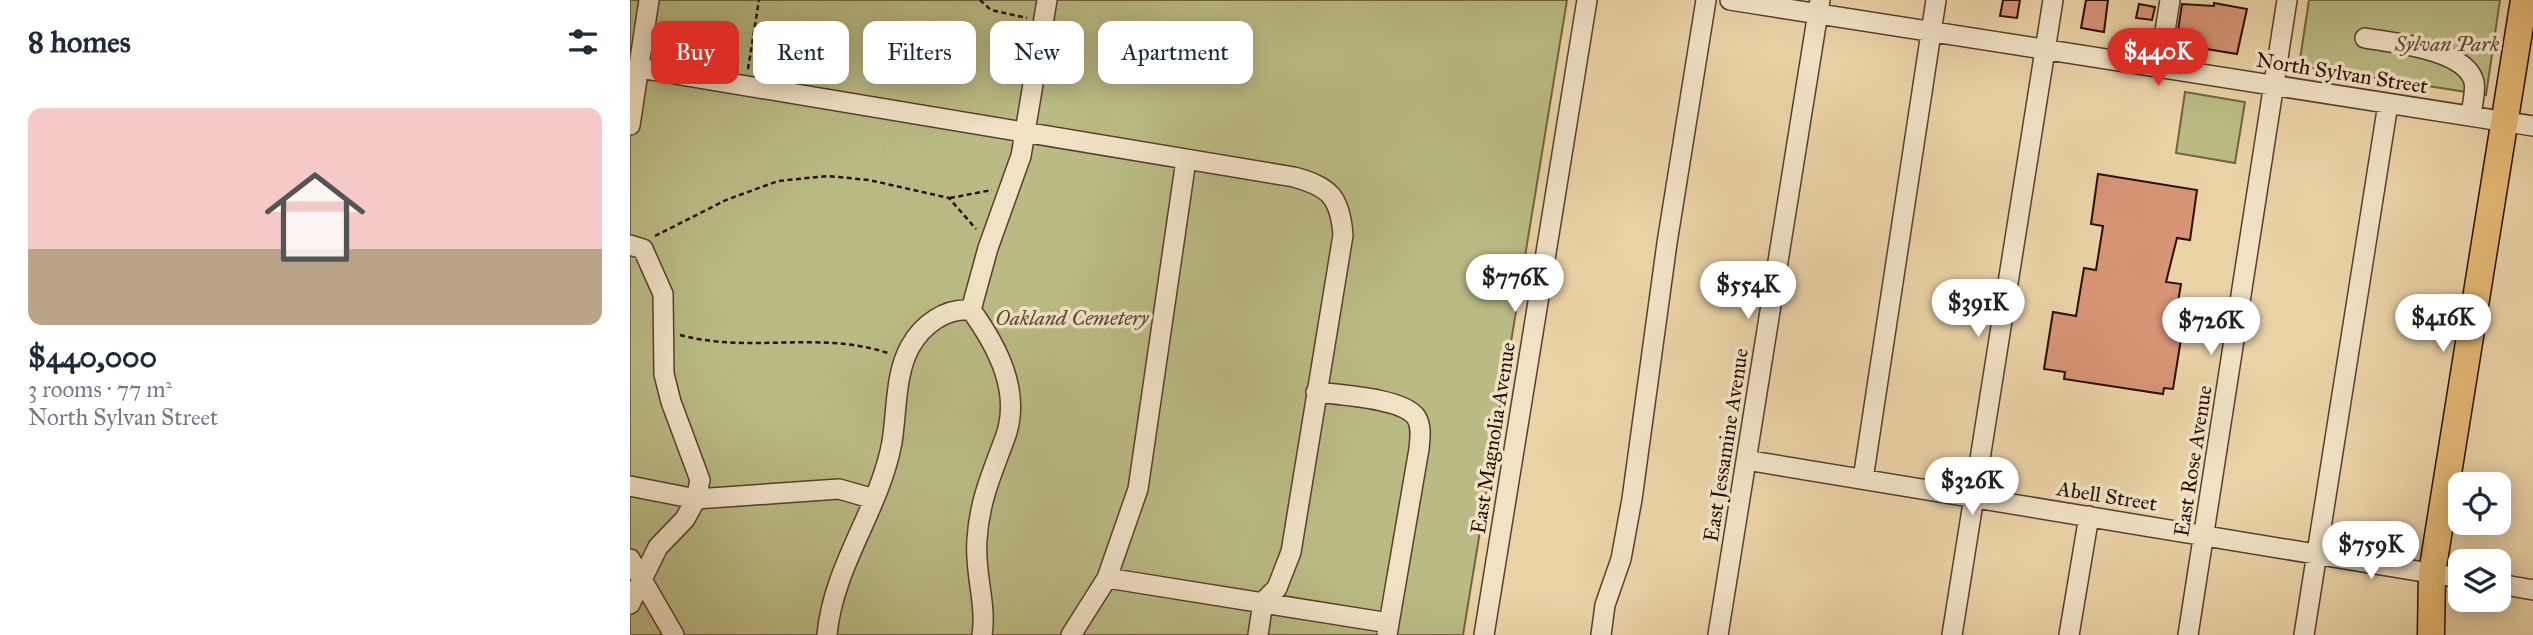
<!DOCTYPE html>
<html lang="en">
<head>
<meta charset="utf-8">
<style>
	:root { --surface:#fff; --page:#f2f2f3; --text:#1f2937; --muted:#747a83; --line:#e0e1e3; --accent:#d93025 }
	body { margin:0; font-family:"IM FELL Great Primer",serif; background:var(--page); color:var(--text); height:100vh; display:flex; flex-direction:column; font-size:26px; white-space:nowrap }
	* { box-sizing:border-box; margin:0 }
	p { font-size:23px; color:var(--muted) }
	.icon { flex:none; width:38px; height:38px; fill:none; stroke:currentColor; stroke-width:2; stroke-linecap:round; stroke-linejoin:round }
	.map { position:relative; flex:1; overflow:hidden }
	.panel { display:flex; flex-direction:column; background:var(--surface); width:630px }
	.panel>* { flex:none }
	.top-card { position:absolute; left:21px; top:21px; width:665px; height:63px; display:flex; gap:14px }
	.tools { position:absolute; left:1818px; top:472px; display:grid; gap:14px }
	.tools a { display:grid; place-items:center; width:63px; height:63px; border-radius:14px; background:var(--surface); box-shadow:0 4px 18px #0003; font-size:35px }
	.price { position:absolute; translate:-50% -60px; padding:0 16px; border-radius:24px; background:#fff; color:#222; font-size:23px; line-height:46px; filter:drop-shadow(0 2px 4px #0008) }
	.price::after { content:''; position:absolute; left:50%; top:42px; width:21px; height:16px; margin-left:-10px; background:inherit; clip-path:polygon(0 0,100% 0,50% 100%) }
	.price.current { background:var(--accent); color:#fff }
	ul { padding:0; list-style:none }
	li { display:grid; align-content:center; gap:14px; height:371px; padding:0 28px }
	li+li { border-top:2px solid var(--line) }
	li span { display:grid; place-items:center; height:217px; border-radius:14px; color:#555 }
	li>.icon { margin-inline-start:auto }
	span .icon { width:126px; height:126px; fill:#fffc; stroke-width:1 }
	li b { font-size:30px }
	h2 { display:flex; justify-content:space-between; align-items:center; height:84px; padding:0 28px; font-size:30px }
	.chip { padding:0 24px; border-radius:14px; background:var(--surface); box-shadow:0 4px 18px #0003; font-size:24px; line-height:63px }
	.chip.current { background:var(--accent); color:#fff }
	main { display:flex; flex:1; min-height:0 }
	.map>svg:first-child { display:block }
</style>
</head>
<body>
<main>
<section class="panel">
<h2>8 homes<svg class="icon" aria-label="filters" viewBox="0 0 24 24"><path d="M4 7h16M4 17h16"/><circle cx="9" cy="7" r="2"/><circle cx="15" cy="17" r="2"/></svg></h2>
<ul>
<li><span style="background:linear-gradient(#f6c9c9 65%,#b9a48a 0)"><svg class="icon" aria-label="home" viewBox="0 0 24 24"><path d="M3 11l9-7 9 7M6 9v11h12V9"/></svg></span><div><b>$440,000</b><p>3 rooms · 77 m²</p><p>North Sylvan Street</p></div></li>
</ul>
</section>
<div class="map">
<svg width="1903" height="635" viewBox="0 0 1903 635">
	<rect width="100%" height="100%" fill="#ead2a7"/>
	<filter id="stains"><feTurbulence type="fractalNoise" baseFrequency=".00286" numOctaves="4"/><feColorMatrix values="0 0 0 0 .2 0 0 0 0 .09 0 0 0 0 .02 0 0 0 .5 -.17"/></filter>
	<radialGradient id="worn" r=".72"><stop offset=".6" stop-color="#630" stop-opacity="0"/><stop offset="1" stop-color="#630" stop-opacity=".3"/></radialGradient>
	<path fill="#babb84" stroke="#726443" stroke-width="2" d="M 0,0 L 937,0 L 833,635 L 0,635 Z
		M 1679,0 L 1870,0 L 1856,95 L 1669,66 Z
		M 1555,92 L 1615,102 L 1605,163 L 1546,153 Z"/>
	<path fill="#d79476" stroke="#290e02" stroke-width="2" d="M 1373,0 L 1390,0 L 1387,18 L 1370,16 Z
		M 1456,0 L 1478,0 L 1474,32 L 1451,28 Z
		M 1584,3 L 1617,9 L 1607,54 L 1546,44 L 1552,4 L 1584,6 Z
		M 1509,4 L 1525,7 L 1522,20 L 1506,18 Z
		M 1468,174 L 1567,190 L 1560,240 L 1547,238 L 1536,282 L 1551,284 L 1543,332 L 1552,333 L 1543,389 L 1534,388 L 1533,394 L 1434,379 L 1435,372 L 1414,369 L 1423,312 L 1446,316 L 1454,268 L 1466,270 L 1473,226 L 1461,224 Z"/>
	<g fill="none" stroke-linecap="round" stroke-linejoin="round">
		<defs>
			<path id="minor" d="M 1100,0 L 1903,126
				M 1735,38 C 1763,43 1836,49 1844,82 C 1846,92 1842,105 1841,115
				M 9,68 L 664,177 C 700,187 710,197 713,235 L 661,552 L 647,588 L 633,602 L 628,635
				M 1529,68 L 1540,0
				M 0,125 L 19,0
				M 0,245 L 13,249 L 33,294 L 34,374 L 41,402 L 70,480 L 66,499 L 55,519 L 28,547 L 0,604
				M 341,310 L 358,248 L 391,156 L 417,0
				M 686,392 C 709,395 773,398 786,417 C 792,426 790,438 789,449 L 757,635
				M 1116,460 L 1830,578
				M 1233,479 L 1306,0
				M 0,486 L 66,499 L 209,489 L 244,499
				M 0,559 L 44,635
				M 477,578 L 759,623
				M 1869,584 L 1903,590
				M 197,635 C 203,566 250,509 262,442 C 267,411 265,374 280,347 C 292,325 315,308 341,310 C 367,346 392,392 375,438 C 362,473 349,502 347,540 C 344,572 357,604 352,635
				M 441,635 L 477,578 L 508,489 L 556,160
				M 854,635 L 957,0
				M 971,635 L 975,605 L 991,559 L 1002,499 L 1037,243 L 1076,0
				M 1088,635 L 1190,0
				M 1322,635 L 1423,0
				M 1439,635 L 1459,516
				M 1558,635 L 1657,0
				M 1674,635 L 1758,104"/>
			<path id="major" d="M 1801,635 L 1802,573 L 1894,0"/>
		</defs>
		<use href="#minor" stroke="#593f2b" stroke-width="22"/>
		<use href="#major" stroke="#290e02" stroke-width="29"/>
		<path stroke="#290e02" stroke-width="2.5" stroke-dasharray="5 3.5" stroke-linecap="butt" d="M 350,0 L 361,10 L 397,18
			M 118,69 L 129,0
			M 320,198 L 362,190
			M 25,236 L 96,200 L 148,181 L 198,176 L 239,180 L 319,198 L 346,229
			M 50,335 C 122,354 186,330 258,353"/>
		<use href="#minor" stroke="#f1e2c6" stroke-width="19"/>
		<use href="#major" stroke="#e5b974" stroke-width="26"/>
	</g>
	<g text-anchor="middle" stroke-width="7" stroke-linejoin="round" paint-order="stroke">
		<g font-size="21" font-style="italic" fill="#5c4b30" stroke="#f1e2c6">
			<text x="1817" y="51">Sylvan Park</text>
			<text x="442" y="325">Oakland Cemetery</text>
		</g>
		<g font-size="21" fill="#290e02" stroke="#f1e2c6">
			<text transform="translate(1712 73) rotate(9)" y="7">North Sylvan Street</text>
			<text transform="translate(863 438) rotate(-81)" y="7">East Magnolia Avenue</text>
			<text transform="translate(1096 445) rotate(-81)" y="7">East Jessamine Avenue</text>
			<text transform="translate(1563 461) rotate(-81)" y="7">East Rose Avenue</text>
			<text transform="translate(1477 496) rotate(9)" y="7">Abell Street</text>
		</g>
	</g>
	<rect width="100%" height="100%" filter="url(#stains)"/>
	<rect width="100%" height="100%" fill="url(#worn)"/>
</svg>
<div class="tools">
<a><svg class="icon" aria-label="locate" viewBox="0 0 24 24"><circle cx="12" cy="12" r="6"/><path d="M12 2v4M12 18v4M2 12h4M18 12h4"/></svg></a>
<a><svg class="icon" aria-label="layers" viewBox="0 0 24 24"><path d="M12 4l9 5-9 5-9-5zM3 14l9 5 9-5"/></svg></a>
</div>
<b class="price current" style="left:1528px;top:88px">$440K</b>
<b class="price" style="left:885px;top:314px">$776K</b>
<b class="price" style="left:1118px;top:321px">$554K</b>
<b class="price" style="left:1348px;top:339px">$391K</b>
<b class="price" style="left:1813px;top:354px">$416K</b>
<b class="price" style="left:1581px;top:357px">$726K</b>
<b class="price" style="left:1342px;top:517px">$326K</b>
<b class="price" style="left:1741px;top:581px">$759K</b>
<div class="top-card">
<a class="chip current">Buy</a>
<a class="chip">Rent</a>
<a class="chip">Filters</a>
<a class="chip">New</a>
<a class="chip">Apartment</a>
</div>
</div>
</main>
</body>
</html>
